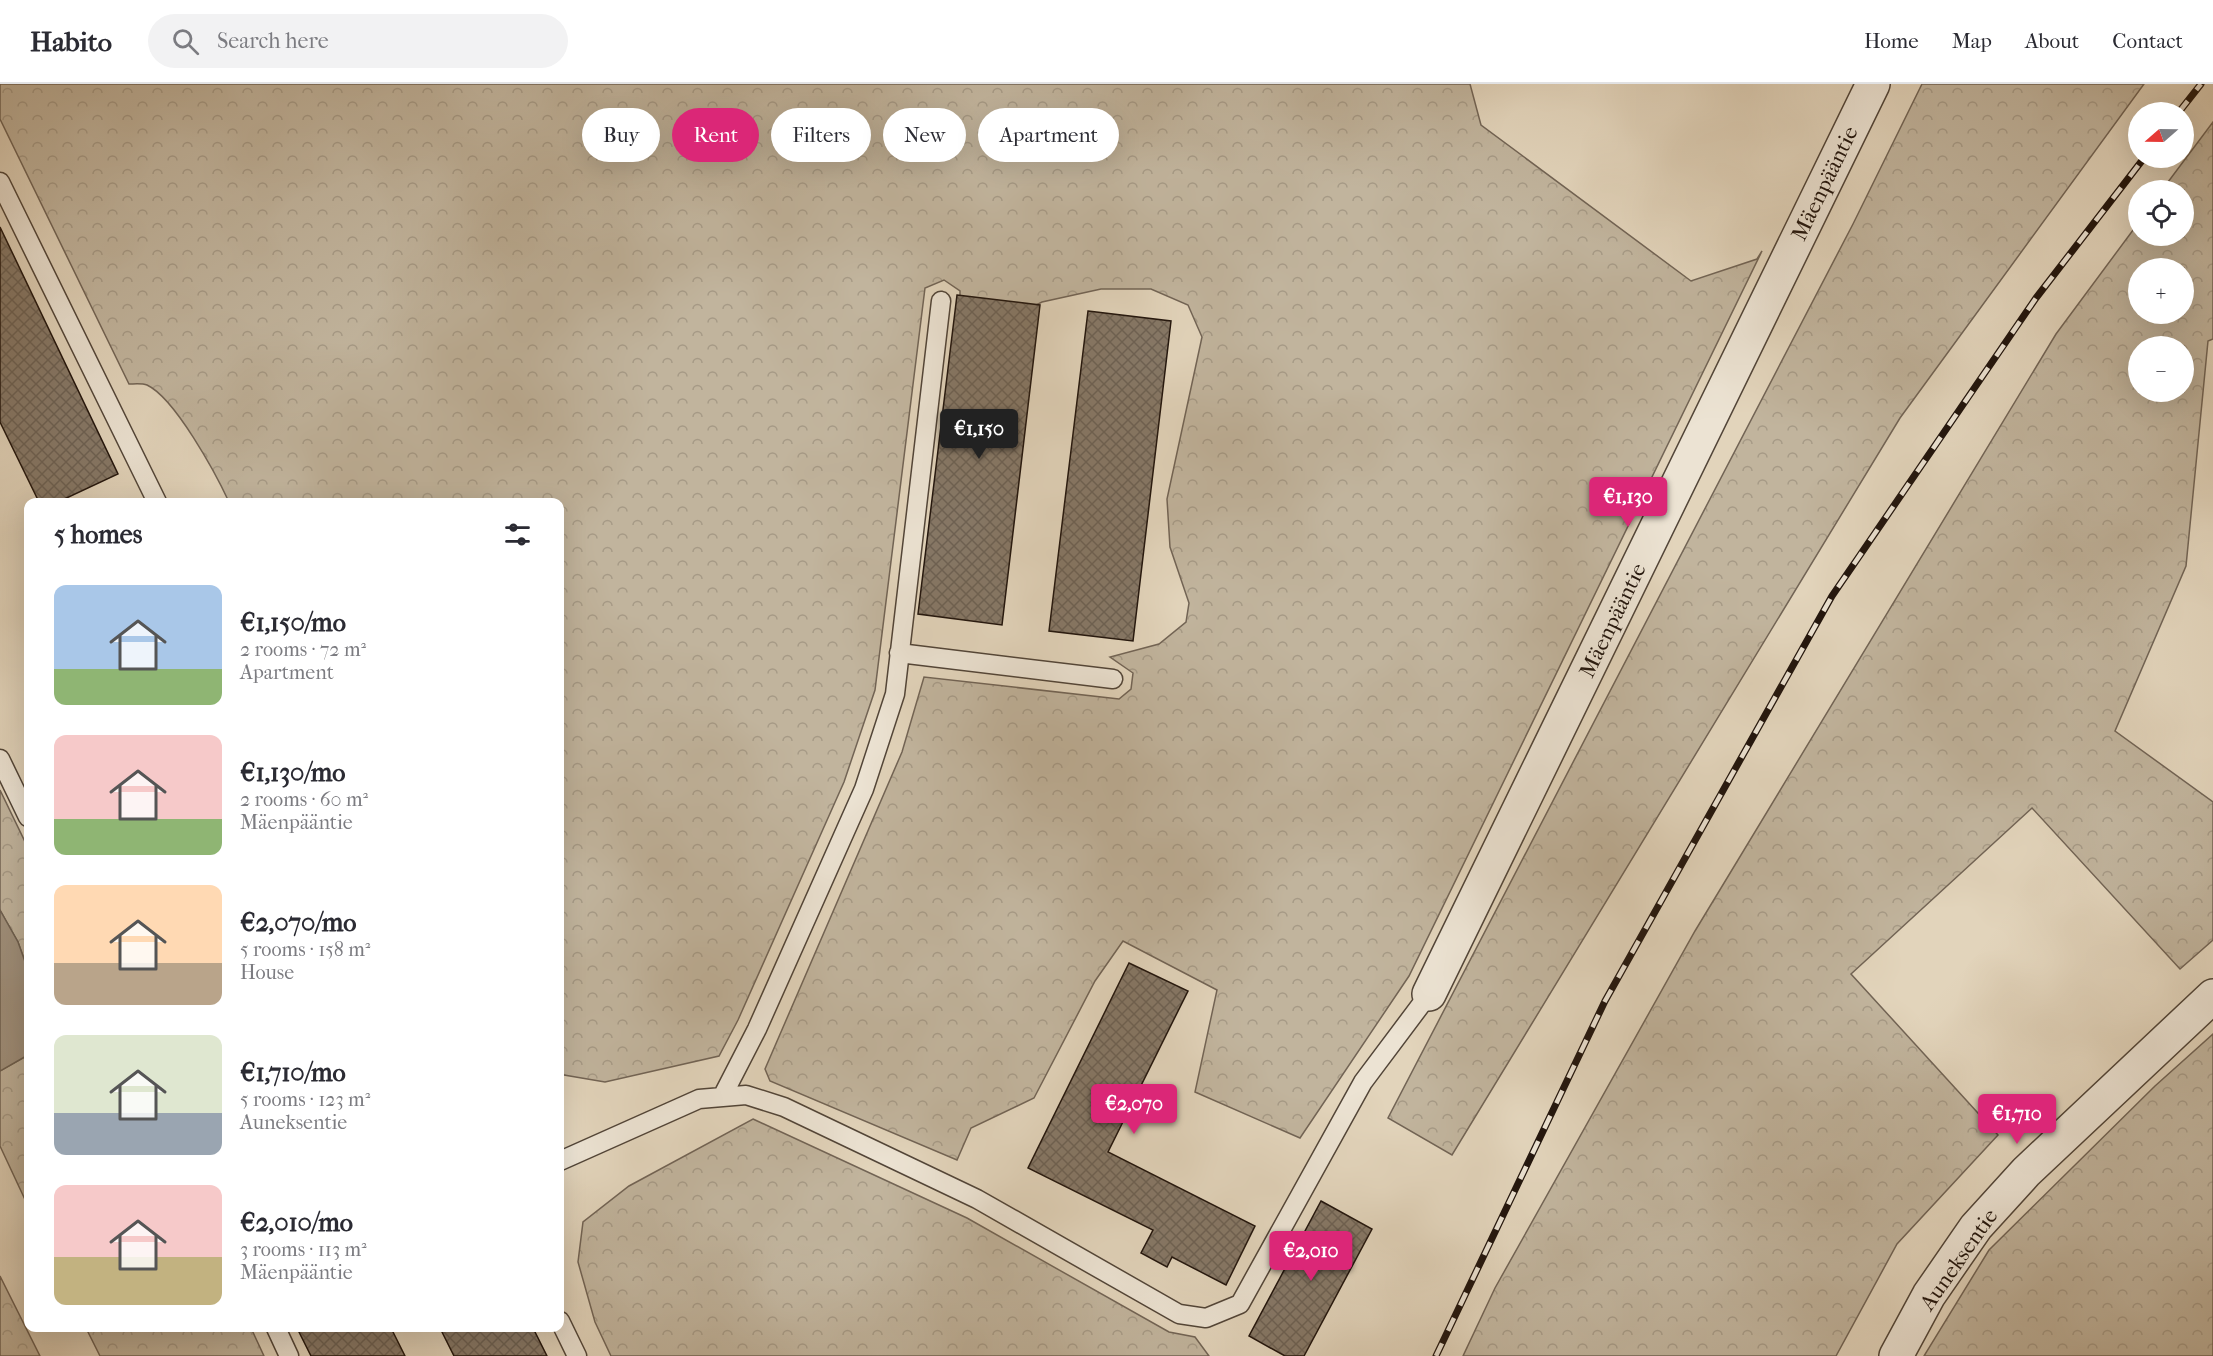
<!DOCTYPE html>
<html lang="en">
<head>
<meta charset="utf-8">
<style>
	:root { --surface:#fff; --page:#f2f2f3; --text:#2b2b33; --muted:#7c7c81; --line:#e1e1e2; --accent:#db2777 }
	body { margin:0; font-family:"IM FELL French Canon",serif; background:var(--page); color:var(--text); height:100vh; display:flex; flex-direction:column; font-size:22px; white-space:nowrap }
	* { box-sizing:border-box; margin:0 }
	p { font-size:20px; color:var(--muted) }
	.icon { flex:none; width:33px; height:33px; fill:none; stroke:currentColor; stroke-width:2; stroke-linecap:round; stroke-linejoin:round }
	.map { position:relative; flex:1; overflow:hidden }
	.panel { position:absolute; left:24px; top:414px; width:540px; height:834px; display:flex; flex-direction:column; background:var(--surface); border-radius:12px; box-shadow:0 6px 24px #0002 }
	.panel>* { flex:none }
	.top-card { position:absolute; left:582px; top:24px; width:570px; height:54px; display:flex; gap:12px }
	.needle { width:39px; rotate:250deg }
	.controls { position:absolute; left:2128px; top:18px; display:grid; gap:12px }
	.controls a { display:grid; place-items:center; width:66px; height:66px; border-radius:50%; background:var(--surface); box-shadow:0 6px 24px #0002; font-size:30px }
	.price { position:absolute; translate:-50% -51px; padding:0 14px; border-radius:6px; background:var(--accent); color:#fff; font-size:20px; line-height:39px; filter:drop-shadow(0 2px 3px #0008) }
	.price::after { content:''; position:absolute; left:50%; top:36px; width:18px; height:14px; margin-left:-9px; background:inherit; clip-path:polygon(0 0,100% 0,50% 100%) }
	.price.current { background:#222; color:#fff }
	ul { padding:0; list-style:none }
	li { display:flex; align-items:center; gap:18px; height:150px; padding:0 30px }
	li span { display:grid; place-items:center; flex:none; width:168px; height:120px; border-radius:12px; color:#555 }
	li>.icon { margin-inline-start:auto }
	span .icon { width:72px; height:72px; fill:#fffc; stroke-width:1 }
	li b { font-size:26px }
	h2 { display:flex; justify-content:space-between; align-items:center; height:72px; padding:0 30px; font-size:26px }
	.tag { padding:0 21px; border-radius:27px; background:var(--surface); box-shadow:0 6px 24px #0002; font-size:21px; line-height:54px }
	.tag.current { background:var(--accent); color:#fff }
	header { display:flex; align-items:center; gap:36px; box-sizing:border-box; height:84px; padding:0 30px; background:var(--surface); border-bottom:2px solid var(--line) }
	header strong { font-size:28px }
	nav { display:flex; gap:33px; margin-inline-start:auto; font-size:21px }
	.search { width:420px; height:54px; background:var(--page); display:flex; align-items:center; gap:15px; box-sizing:border-box; padding:0 21px; border-radius:33px; color:var(--muted); font-size:22px }
	.map>svg:first-child { display:block }
</style>
</head>
<body>
<header>
<strong>Habito</strong>
<div class="search"><svg class="icon" aria-label="search" viewBox="0 0 24 24"><circle cx="10" cy="10" r="6"/><path d="M15 15l6 6"/></svg>Search here</div>
<nav><a>Home</a><a>Map</a><a>About</a><a>Contact</a></nav>
</header>
<div class="map">
<svg width="2213" height="1272" viewBox="0 0 2213 1272">
	<defs>
		<pattern id="forest-crowns" width="20" height="18" patternUnits="userSpaceOnUse" patternTransform="scale(1.5)"><rect width="20" height="18" fill="#c1b49d"/><path d="M2 6a3 3 0 1 1 6 0M12 15a3 3 0 1 1 6 0" fill="none" stroke="#a69a86"/></pattern>
		<pattern id="building-cross-hatch" width="8" height="8" patternUnits="userSpaceOnUse" patternTransform="scale(1.5)"><rect width="8" height="8" fill="#867867"/><path d="M0 0l8 8M0 8l8-8" fill="none" stroke="#6d6153"/></pattern>
	</defs>
	<rect width="100%" height="100%" fill="#e2d4bb"/>
	<filter id="stains"><feTurbulence type="fractalNoise" baseFrequency=".00333" numOctaves="4"/><feColorMatrix values="0 0 0 0 .2 0 0 0 0 .09 0 0 0 0 .02 0 0 0 .5 -.17"/></filter>
	<radialGradient id="worn" r=".72"><stop offset=".6" stop-color="#630" stop-opacity="0"/><stop offset="1" stop-color="#630" stop-opacity=".3"/></radialGradient>
	<path fill="url(#forest-crowns)" stroke="#726455" stroke-width="1.5" fill-rule="evenodd" d="M 0,0 L 1470,0 L 1481,41 L 1691,197 L 1757,175 L 1762,167 L 1409,892 L 1300,1054 L 1195,1008 L 1217,906 L 1123,857 L 1095,897 L 1034,1014 L 971,1044 L 957,1076 L 770,997 L 765,985 L 902,668 L 924,593 L 1119,615 L 1131,605 L 1133,589 L 1110,573 L 1159,560 L 1186,538 L 1189,519 L 1170,463 L 1167,415 L 1202,253 L 1188,221 L 1151,205 L 1101,205 L 1042,218 L 993,243 L 960,275 L 960,207 L 944,196 L 925,204 L 875,606 L 844,698 L 738,936 L 719,972 L 605,998 L 564,991 L 560,988 L 560,418 L 229,418 C 216,390 175,314 147,301 C 142,299 134,300 129,300 L 0,35 Z
		M 1922,0 L 2144,0 L 1900,334 L 1452,1071 L 1388,1034 L 1853,140 Z
		M 2213,38 L 2213,255 L 2208,257 L 2186,482 L 2115,647 L 2213,718 L 2213,856 L 2180,885 L 2032,724 L 1851,890 L 1998,1051 L 1897,1160 L 1836,1272 L 1463,1272 L 1495,1204 L 1695,847 L 2056,250 L 2139,138 L 2139,152 L 2184,152 L 2184,106 L 2162,106 ZM 2139,184 L 2184,184 L 2184,230 L 2139,230 ZM 2184,262 L 2184,308 L 2139,308 L 2139,262 Z
		M 0,706 L 28,764 L 28,886 L 18,858 L 0,826 Z
		M 2213,950 L 2213,1272 L 1924,1272 L 1989,1166 L 2155,1002 Z
		M 28,971 L 28,1122 L 0,1062 L 0,987 Z
		M 753,1035 L 967,1134 L 1169,1248 L 1195,1253 L 1209,1272 L 611,1272 L 595,1238 L 578,1178 L 583,1138 L 629,1102 Z
		M 0,1192 L 40,1272 L 0,1272 Z
		M 86,1244 L 251,1244 L 264,1272 L 100,1272 Z"/>
	<path fill="#a19380" stroke="#6e6152" stroke-width="1.5" d="M 0,826 L 18,858 L 28,886 L 28,971 L 0,987 Z"/>
	<path fill="url(#building-cross-hatch)" stroke="#22150d" stroke-width="1.5" d="M 0,143 L 118,390 L 58,418 L 39,418 L 0,338 Z
		M 957,211 L 1040,221 L 1002,541 L 918,530 Z
		M 1088,227 L 1171,237 L 1133,557 L 1049,547 Z
		M 1129,879 L 1188,907 L 1108,1068 L 1255,1142 L 1226,1201 L 1172,1173 L 1167,1183 L 1141,1169 L 1153,1146 L 1028,1084 Z
		M 1321,1117 L 1372,1145 L 1304,1272 L 1285,1272 L 1249,1252 Z
		M 297,1244 L 391,1244 L 405,1272 L 311,1272 Z
		M 440,1244 L 533,1244 L 547,1272 L 454,1272 Z"/>
	<g fill="none" stroke-linecap="round" stroke-linejoin="round">
		<defs>
			<path id="service" d="M 0,98 L 157,418
				M 899,569 L 1113,595
				M 0,675 L 28,733
				M 722,1013 L 757,945 L 864,705 L 895,610 L 941,217
				M 560,1077 L 699,1015 L 746,1011 L 784,1023 L 977,1115 L 1179,1230 L 1206,1234 L 1240,1220 L 1363,998 L 1429,910
				M 560,1237 L 577,1272
				M 276,1244 L 289,1272"/>
			<path id="minor" d="M 1429,910 L 1873,0"/>
			<path id="tertiary" d="M 1896,1272 L 1929,1211 L 1976,1143 L 2026,1088 L 2213,912"/>
		</defs>
		<use href="#service" stroke="#524538" stroke-width="21"/>
		<use href="#minor" stroke="#524538" stroke-width="36"/>
		<use href="#tertiary" stroke="#524538" stroke-width="36"/>
		<use href="#service" stroke="#ece3d3" stroke-width="18"/>
		<use href="#minor" stroke="#ece3d3" stroke-width="33"/>
		<use href="#tertiary" stroke="#ece3d3" stroke-width="33"/>
		<defs>
			<path id="rail" d="M 2179,28 L 2201,0
				M 1436,1272 L 1605,917 L 1832,512 L 2036,214 L 2144,74"/>
		</defs>
		<use href="#rail" stroke="#22150d" stroke-width="7"/>
		<use href="#rail" stroke="#ece3d3" stroke-width="4.5" stroke-dasharray="14" stroke-linecap="butt"/>
	</g>
	<g text-anchor="middle" stroke-width="5" stroke-linejoin="round" paint-order="stroke">
		<g font-size="22" fill="#22150d" stroke="#ece3d3">
			<text transform="translate(1824 99) rotate(-64)" y="8">Mäenpääntie</text>
			<text transform="translate(1612 536) rotate(-64)" y="8">Mäenpääntie</text>
			<text transform="translate(1958 1175) rotate(-55)" y="8">Auneksentie</text>
		</g>
	</g>
	<rect width="100%" height="100%" filter="url(#stains)"/>
	<rect width="100%" height="100%" fill="url(#worn)"/>
</svg>
<div class="controls">
<a><svg class="needle" viewBox="-14 -14 28 28"><path d="M0-13l5 13h-10z" fill="#e53935"/><path d="M0 13l5-13h-10z" fill="#7c7c81"/></svg></a>
<a><svg class="icon" aria-label="locate" viewBox="0 0 24 24"><circle cx="12" cy="12" r="6"/><path d="M12 2v4M12 18v4M2 12h4M18 12h4"/></svg></a>
<a>+</a>
<a>−</a>
</div>
<b class="price current" style="left:979px;top:376px">€1,150</b>
<b class="price" style="left:1628px;top:444px">€1,130</b>
<b class="price" style="left:1134px;top:1051px">€2,070</b>
<b class="price" style="left:2017px;top:1061px">€1,710</b>
<b class="price" style="left:1311px;top:1198px">€2,010</b>
<div class="top-card">
<a class="tag">Buy</a>
<a class="tag current">Rent</a>
<a class="tag">Filters</a>
<a class="tag">New</a>
<a class="tag">Apartment</a>
</div>
<section class="panel">
<h2>5 homes<svg class="icon" aria-label="filters" viewBox="0 0 24 24"><path d="M4 7h16M4 17h16"/><circle cx="9" cy="7" r="2"/><circle cx="15" cy="17" r="2"/></svg></h2>
<ul>
<li><span style="background:linear-gradient(#a9c7e8 70%,#8fb573 0)"><svg class="icon" aria-label="home" viewBox="0 0 24 24"><path d="M3 11l9-7 9 7M6 9v11h12V9"/></svg></span><div><b>€1,150/mo</b><p>2 rooms · 72 m²</p><p>Apartment</p></div></li>
<li><span style="background:linear-gradient(#f6c9c9 70%,#8fb573 0)"><svg class="icon" aria-label="home" viewBox="0 0 24 24"><path d="M3 11l9-7 9 7M6 9v11h12V9"/></svg></span><div><b>€1,130/mo</b><p>2 rooms · 60 m²</p><p>Mäenpääntie</p></div></li>
<li><span style="background:linear-gradient(#ffd9b3 65%,#b9a48a 0)"><svg class="icon" aria-label="home" viewBox="0 0 24 24"><path d="M3 11l9-7 9 7M6 9v11h12V9"/></svg></span><div><b>€2,070/mo</b><p>5 rooms · 158 m²</p><p>House</p></div></li>
<li><span style="background:linear-gradient(#dfe7d0 65%,#9aa5b1 0)"><svg class="icon" aria-label="home" viewBox="0 0 24 24"><path d="M3 11l9-7 9 7M6 9v11h12V9"/></svg></span><div><b>€1,710/mo</b><p>5 rooms · 123 m²</p><p>Auneksentie</p></div></li>
<li><span style="background:linear-gradient(#f6c9c9 60%,#c2b280 0)"><svg class="icon" aria-label="home" viewBox="0 0 24 24"><path d="M3 11l9-7 9 7M6 9v11h12V9"/></svg></span><div><b>€2,010/mo</b><p>3 rooms · 113 m²</p><p>Mäenpääntie</p></div></li>
</ul>
</section>
</div>
</body>
</html>
